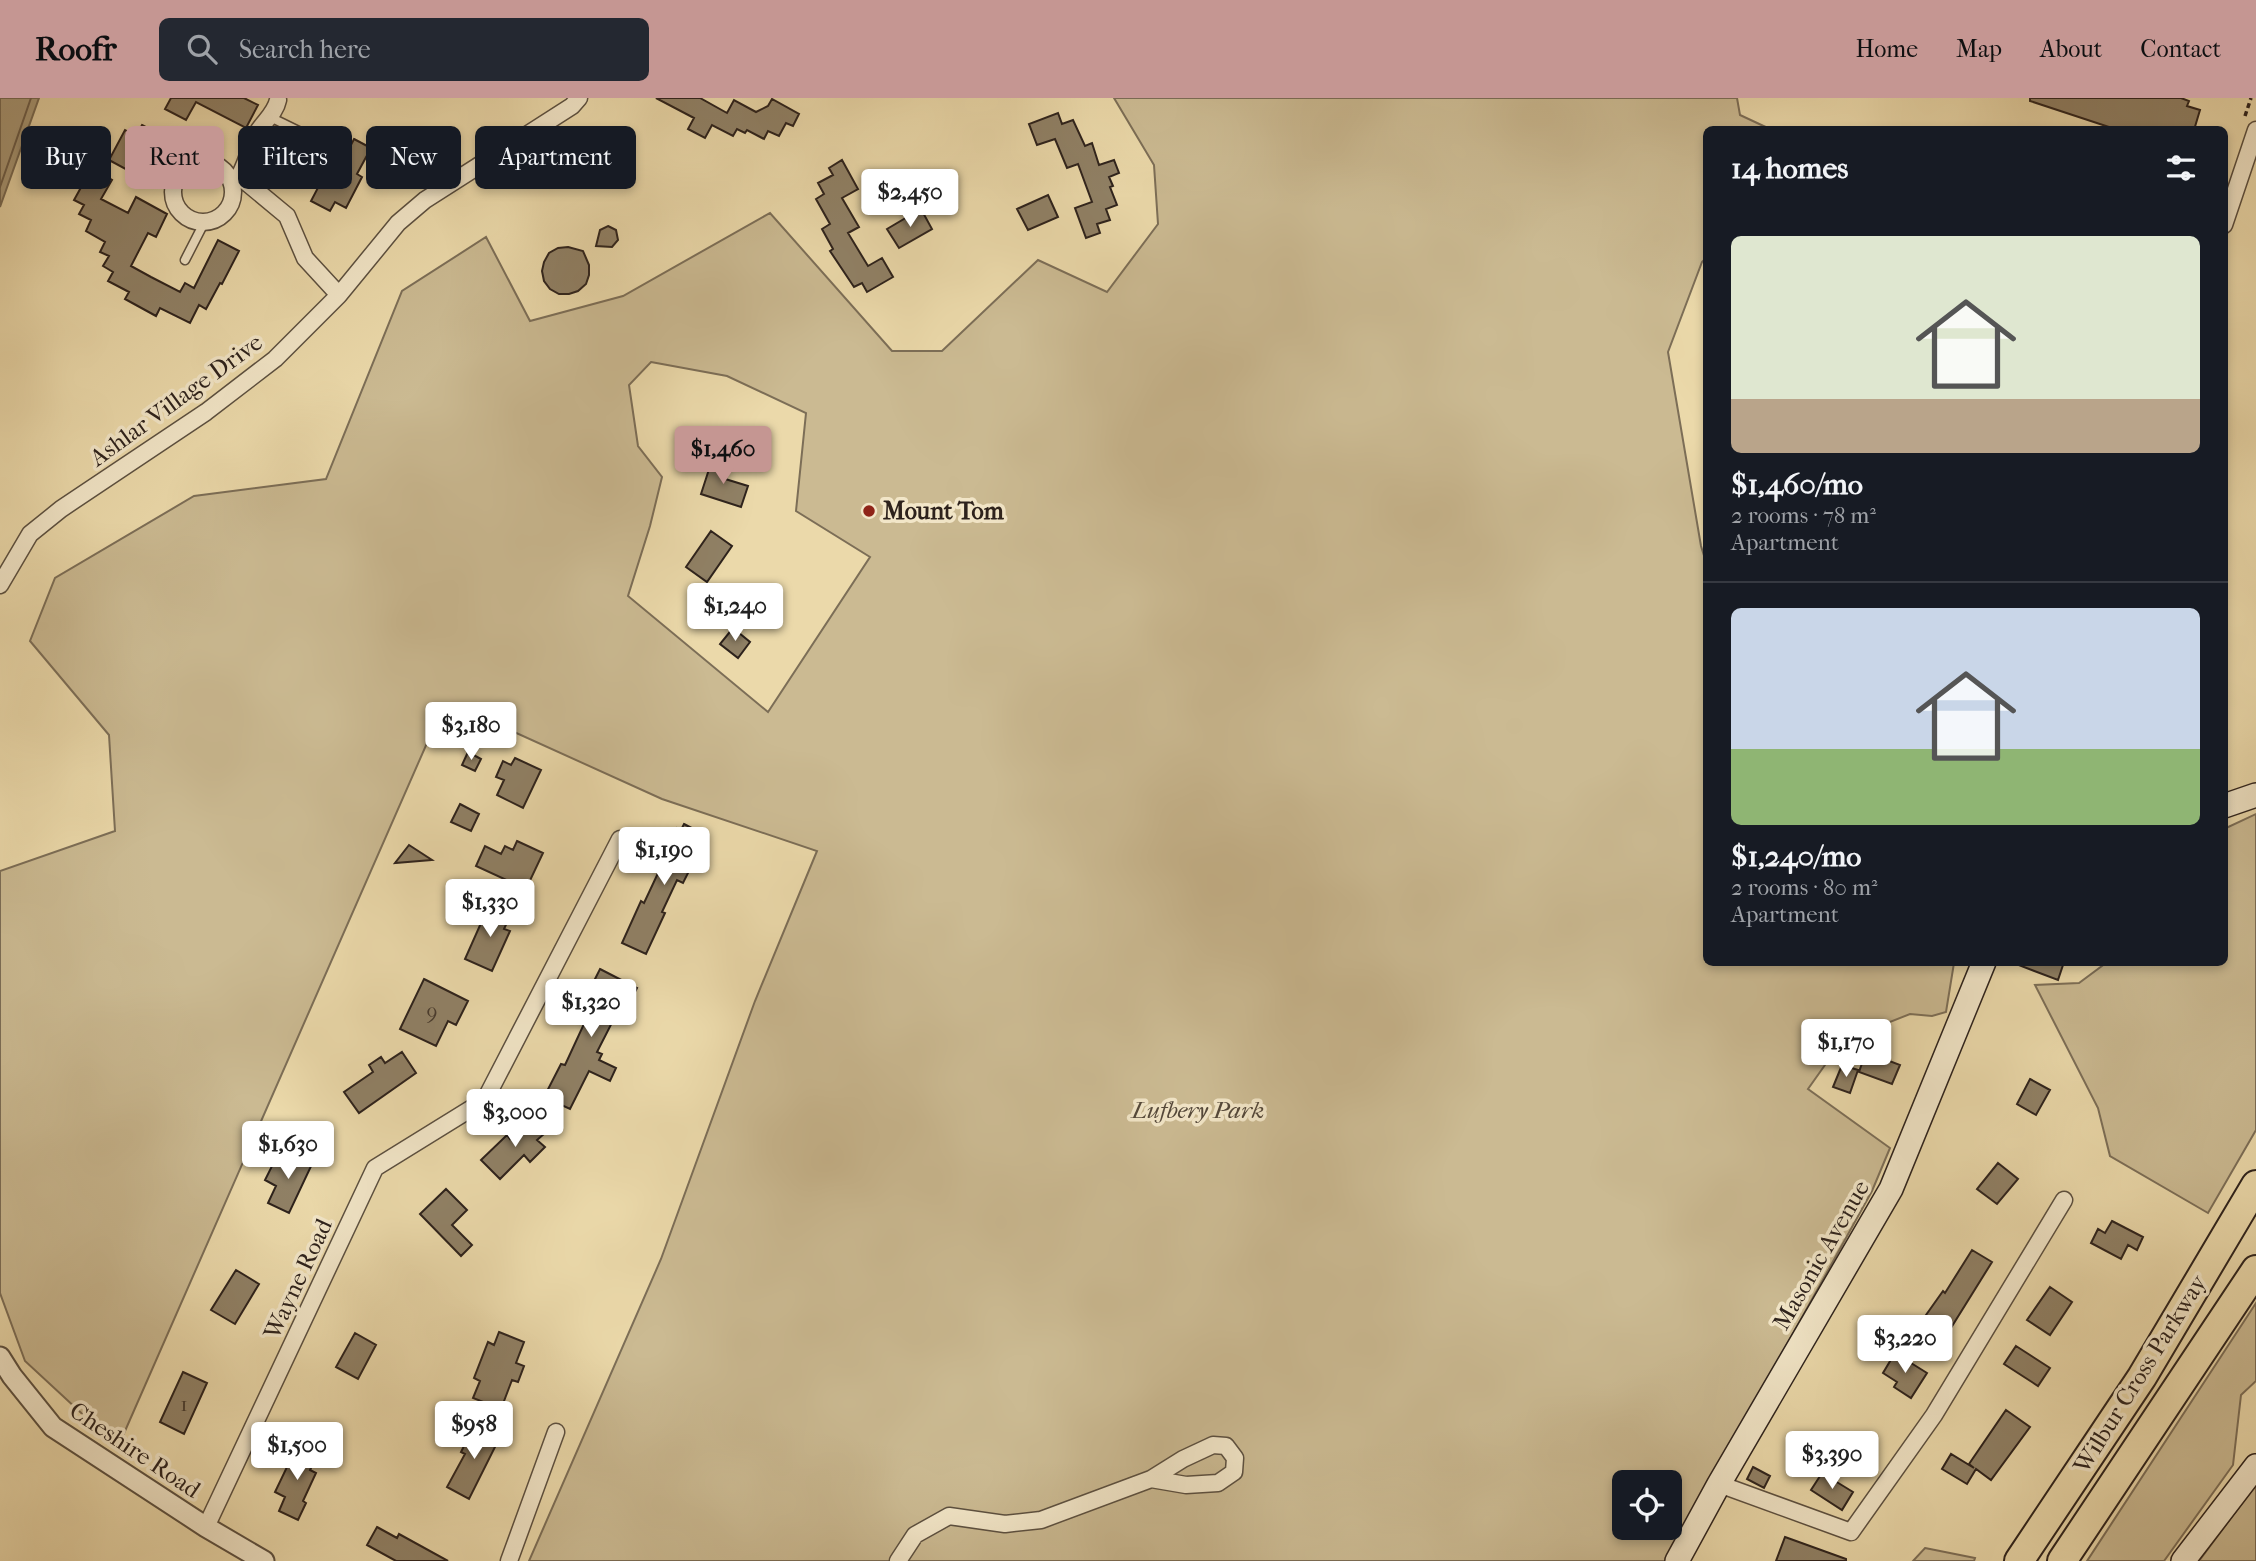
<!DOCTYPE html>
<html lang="en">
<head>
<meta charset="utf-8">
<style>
	:root { --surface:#171b24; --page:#242831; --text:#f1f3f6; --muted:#9ea1a6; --line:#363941; --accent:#c59692 }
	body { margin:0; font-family:"IM FELL French Canon",serif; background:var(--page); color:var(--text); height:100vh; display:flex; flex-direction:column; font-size:26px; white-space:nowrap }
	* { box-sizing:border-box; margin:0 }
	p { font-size:23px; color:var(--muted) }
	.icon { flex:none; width:38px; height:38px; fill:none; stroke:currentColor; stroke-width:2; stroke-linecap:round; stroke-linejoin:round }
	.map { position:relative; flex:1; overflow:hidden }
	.side { position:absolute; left:1703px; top:28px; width:525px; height:840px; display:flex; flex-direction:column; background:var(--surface); border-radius:10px; box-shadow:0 4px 10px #0003 }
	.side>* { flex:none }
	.banner { position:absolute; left:21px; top:28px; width:665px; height:63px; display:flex; gap:14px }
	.tools { position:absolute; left:1612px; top:1372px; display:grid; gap:14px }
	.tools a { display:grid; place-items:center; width:70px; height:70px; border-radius:10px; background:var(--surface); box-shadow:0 4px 10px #0003; font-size:35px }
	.price { position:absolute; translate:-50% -60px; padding:0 16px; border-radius:7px; background:#fff; color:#222; font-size:23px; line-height:46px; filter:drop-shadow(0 2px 4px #0008) }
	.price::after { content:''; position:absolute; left:50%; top:42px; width:21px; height:16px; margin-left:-10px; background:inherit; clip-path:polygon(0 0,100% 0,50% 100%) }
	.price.current { background:var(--accent); color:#111 }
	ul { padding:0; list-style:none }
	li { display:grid; align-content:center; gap:14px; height:371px; padding:0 28px }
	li+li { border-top:2px solid var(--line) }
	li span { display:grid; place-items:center; height:217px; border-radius:10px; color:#555 }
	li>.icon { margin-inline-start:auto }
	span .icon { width:126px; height:126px; fill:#fffc; stroke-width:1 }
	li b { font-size:30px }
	h2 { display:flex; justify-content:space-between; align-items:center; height:84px; padding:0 28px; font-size:30px }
	.pill { padding:0 24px; border-radius:10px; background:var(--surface); box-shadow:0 4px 10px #0003; font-size:24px; line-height:63px }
	.pill.current { background:var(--accent); color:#111 }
	header { display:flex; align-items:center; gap:42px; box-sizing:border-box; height:98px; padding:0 35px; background:var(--accent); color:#111 }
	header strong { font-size:33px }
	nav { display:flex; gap:38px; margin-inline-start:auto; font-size:24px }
	.search { width:490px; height:63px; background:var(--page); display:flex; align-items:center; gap:18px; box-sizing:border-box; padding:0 24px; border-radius:10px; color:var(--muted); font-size:26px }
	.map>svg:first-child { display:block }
</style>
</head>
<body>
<header>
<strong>Roofr</strong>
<div class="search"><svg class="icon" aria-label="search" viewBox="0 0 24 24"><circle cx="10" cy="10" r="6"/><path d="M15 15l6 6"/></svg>Search here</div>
<nav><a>Home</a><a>Map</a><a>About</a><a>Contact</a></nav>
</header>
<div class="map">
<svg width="2256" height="1463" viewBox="0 0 2256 1463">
	<rect width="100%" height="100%" fill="#ebd9aa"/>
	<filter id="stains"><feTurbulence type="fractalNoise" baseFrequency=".00286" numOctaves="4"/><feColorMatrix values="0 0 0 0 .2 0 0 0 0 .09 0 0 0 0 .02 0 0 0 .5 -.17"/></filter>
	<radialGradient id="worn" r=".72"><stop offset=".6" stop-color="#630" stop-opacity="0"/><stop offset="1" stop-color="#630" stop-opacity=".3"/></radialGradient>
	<path fill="#cbba92" stroke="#7c6e57" stroke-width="2" fill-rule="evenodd" d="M 1114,0 L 1737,0 L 1740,17 L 1770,31 L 1706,32 L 1706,160 L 1702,164 L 1668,254 L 1701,448 L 1706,464 L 1706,864 L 1954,865 L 1946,914 L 1932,918 L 1910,916 L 1842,943 L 1808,991 L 1890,1050 L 1872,1093 L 1667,1463 L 529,1463 L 661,1161 L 755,903 L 817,753 L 662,701 L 512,633 L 438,620 L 118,1349 L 25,1263 L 0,1195 L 0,773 L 115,733 L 109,637 L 30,543 L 55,480 L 194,398 L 326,381 L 402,193 L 486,139 L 530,223 L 623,198 L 770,115 L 892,253 L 942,253 L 1038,162 L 1107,194 L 1158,126 L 1154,67 ZM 651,264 L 727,278 L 806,315 L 796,413 L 870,459 L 768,614 L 628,498 L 650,428 L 662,379 L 638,348 L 629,287 ZM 1624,1384 L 1670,1384 L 1670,1430 L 1624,1430 Z
		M 2256,716 L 2256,1032 L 2208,1115 L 2110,1058 L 2098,1010 L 2035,887 L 2079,885 L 2106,865 L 2224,864 L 2224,731 Z
		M 2256,1205 L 2256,1283 L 2241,1297 L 2233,1367 L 2164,1463 L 2087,1463 Z
		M 2254,1389 L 2256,1391 L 2256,1463 L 2199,1463 Z
		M 1925,1450 L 1975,1460 L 1974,1463 L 1913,1463 Z"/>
	<path fill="#aa9b7a" stroke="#786b54" stroke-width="2" d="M 0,0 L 39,0 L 0,109 Z"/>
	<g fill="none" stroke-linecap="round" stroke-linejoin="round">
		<path stroke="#6c5e4b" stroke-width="2" d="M 0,89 L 31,0"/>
	</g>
	<path fill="#908166" stroke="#2d221c" stroke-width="2" d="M 171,0 L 244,0 L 258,7 L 246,30 L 196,4 L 186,22 L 165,11 Z
		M 656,0 L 700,0 L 727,15 L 734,2 L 756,14 L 768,8 L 772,1 L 799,16 L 793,28 L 786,25 L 779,38 L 768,33 L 764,41 L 747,32 L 745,35 L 737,31 L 733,38 L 712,27 L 705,40 L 688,31 L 694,20 Z
		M 2030,0 L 2181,0 L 2189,3 L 2187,8 L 2200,12 L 2194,32 L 2118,32 L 2030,3 Z
		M 1058,15 L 1062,26 L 1073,22 L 1085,48 L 1092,45 L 1099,67 L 1114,62 L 1119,75 L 1109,79 L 1113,88 L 1110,89 L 1117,107 L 1106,111 L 1110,122 L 1097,126 L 1100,135 L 1086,140 L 1075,110 L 1092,104 L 1078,66 L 1067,70 L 1055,41 L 1037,47 L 1029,26 Z
		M 142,27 L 162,38 L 151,59 L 142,54 L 131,74 L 109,62 L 125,32 L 136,38 Z
		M 354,41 L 371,50 L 357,76 L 362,79 L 346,110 L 335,104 L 330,113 L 311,103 L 322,82 L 331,86 Z
		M 280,42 L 313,61 L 301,83 L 268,64 Z
		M 842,62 L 858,91 L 842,100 L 859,129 L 848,135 L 868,168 L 882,160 L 893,179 L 867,194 L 862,185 L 854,189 L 830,153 L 833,151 L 822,131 L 830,126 L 816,101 L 824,96 L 818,85 L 833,77 L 829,70 Z
		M 83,66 L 112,82 L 101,101 L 128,115 L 136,99 L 167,116 L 156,139 L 148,135 L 131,168 L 151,179 L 180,194 L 185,185 L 194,190 L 218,142 L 239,153 L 222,186 L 220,185 L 206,211 L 199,207 L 190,225 L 160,210 L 156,218 L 125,201 L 129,194 L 108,183 L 113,174 L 103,168 L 109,158 L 100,154 L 105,144 L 86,133 L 91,122 L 79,116 L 84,107 L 74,102 L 84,84 L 76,79 Z
		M 1048,97 L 1058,119 L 1028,132 L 1017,111 Z
		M 921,111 L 932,131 L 899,150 L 887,131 Z
		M 608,128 L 616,132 L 618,142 L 612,149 L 596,148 L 600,132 Z
		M 568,149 L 583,153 L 589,167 L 589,177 L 586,186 L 578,193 L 569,196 L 559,196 L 550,191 L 544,183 L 542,173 L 544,164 L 549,155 L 558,150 Z
		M 712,362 L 726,367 L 722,380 L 748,388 L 741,409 L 701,396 Z
		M 711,433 L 732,448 L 707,484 L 686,469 Z
		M 733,530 L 750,544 L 738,560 L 720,546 Z
		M 468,654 L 481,661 L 475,673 L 462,667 Z
		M 515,660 L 541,672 L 523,710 L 497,697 L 504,682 L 496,679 L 503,663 L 511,667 Z
		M 460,706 L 479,716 L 471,733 L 451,724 Z
		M 684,726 L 703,736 L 700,741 L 704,743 L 683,785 L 677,782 L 662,814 L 665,815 L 646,856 L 622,845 L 641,803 L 644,805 L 659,773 L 656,772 L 677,730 L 681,732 Z
		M 517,743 L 543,755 L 526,791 L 476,768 L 485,748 L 501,756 L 505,748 L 513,752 Z
		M 409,747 L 432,762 L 395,765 Z
		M 489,807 L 511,816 L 504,831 L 510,833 L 492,873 L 465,861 Z
		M 2017,864 L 2064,864 L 2058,882 L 2016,866 Z
		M 600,871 L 637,890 L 628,908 L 622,905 L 597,954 L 602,956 L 599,962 L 616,970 L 610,983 L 589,973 L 570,1011 L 544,999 L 561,966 L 565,967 L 584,926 L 577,922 L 594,890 L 591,889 Z
		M 424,881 L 468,903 L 456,927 L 448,923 L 436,948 L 400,931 Z
		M 402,954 L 416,975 L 359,1015 L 344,994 L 373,974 L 369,967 L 381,959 L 385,965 Z
		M 1866,954 L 1900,967 L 1892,986 L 1859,974 Z
		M 1842,967 L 1858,972 L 1850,995 L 1833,989 Z
		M 2030,981 L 2050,992 L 2036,1017 L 2017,1006 Z
		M 530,1021 L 544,1036 L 537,1042 L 545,1049 L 530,1064 L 524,1057 L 500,1081 L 481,1062 L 507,1037 L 510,1041 Z
		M 292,1054 L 313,1064 L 289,1115 L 268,1105 L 276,1088 L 265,1082 L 274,1064 L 285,1069 Z
		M 1998,1065 L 2018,1081 L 1997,1106 L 1977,1091 Z
		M 446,1091 L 467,1112 L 452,1127 L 472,1147 L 461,1158 L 420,1116 Z
		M 2112,1123 L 2143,1139 L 2137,1152 L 2128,1147 L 2121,1161 L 2091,1145 L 2098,1131 L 2105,1135 Z
		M 1972,1152 L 1992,1164 L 1949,1233 L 1926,1217 L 1943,1193 L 1945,1195 Z
		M 236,1172 L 259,1186 L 235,1226 L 211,1212 Z
		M 2050,1189 L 2072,1204 L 2050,1237 L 2027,1222 Z
		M 499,1234 L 524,1244 L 516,1265 L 524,1268 L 518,1284 L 512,1282 L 501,1311 L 473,1300 L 480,1283 L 474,1280 L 488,1244 L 494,1247 Z
		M 355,1235 L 376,1247 L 358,1281 L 336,1269 Z
		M 2016,1248 L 2050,1270 L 2038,1288 L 2004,1266 Z
		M 1895,1255 L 1927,1275 L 1911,1300 L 1894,1289 L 1897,1284 L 1883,1275 Z
		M 183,1274 L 207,1285 L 184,1336 L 160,1324 Z
		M 2006,1312 L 2030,1329 L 1991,1382 L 1976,1371 L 1967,1386 L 1942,1371 L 1951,1356 L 1974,1370 L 1969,1366 Z
		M 482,1327 L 501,1337 L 469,1401 L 447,1389 L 465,1356 L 461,1354 L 471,1334 L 476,1337 Z
		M 298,1346 L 318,1355 L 310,1372 L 316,1375 L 303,1403 L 306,1405 L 298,1422 L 279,1413 L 285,1399 L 275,1394 Z
		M 1753,1369 L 1770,1378 L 1764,1390 L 1747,1381 Z
		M 1822,1375 L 1853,1394 L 1842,1412 L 1811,1392 Z
		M 377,1429 L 397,1440 L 399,1436 L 448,1463 L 396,1463 L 367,1447 Z
		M 1785,1439 L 1846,1461 L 1846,1463 L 1776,1463 Z"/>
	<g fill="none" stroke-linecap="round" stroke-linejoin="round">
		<defs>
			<path id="service" d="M 270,19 L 317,42
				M 185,162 L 205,123"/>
			<path id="minor" d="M173 94a30 30 0 1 1 60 0a30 30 0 1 1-60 0Z
				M 240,79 L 287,118 L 305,160 L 339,197
				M 234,86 C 246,72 248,51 257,35 C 264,23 275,16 278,2
				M 2224,127 L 2256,32
				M 0,487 L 30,436 L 61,411 L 206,314 L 275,261 L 339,197 L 398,125 L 425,102 L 572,8 L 579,0
				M 1719,1386 L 1851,1434 L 1934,1317 L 2064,1102
				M 206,1429 L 375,1070 L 485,1002 L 620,741
				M 509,1463 L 556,1334
				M 898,1463 L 915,1437 L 949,1418 L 1005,1426 L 1041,1422 L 1151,1381 L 1183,1361 L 1213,1347 L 1226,1348 L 1235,1360 L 1234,1374 L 1218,1385 L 1186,1387 L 1151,1381"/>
			<path id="tertiary" d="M 0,1259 L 12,1278 L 53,1329 L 206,1429 L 264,1463"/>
			<path id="secondary" d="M 2224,708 L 2256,697
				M 1677,1463 L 1719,1386 L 1891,1091 L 1984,864
				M 2183,1463 L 2256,1368"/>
			<path id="motorway" d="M 2019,1463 L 2142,1279 L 2256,1087
				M 2062,1463 L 2256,1172"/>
		</defs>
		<use href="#service" stroke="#5c5040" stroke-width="11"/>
		<use href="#minor" stroke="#5c5040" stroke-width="19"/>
		<use href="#tertiary" stroke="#5c5040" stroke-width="23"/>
		<use href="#secondary" stroke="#2d221c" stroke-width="26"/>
		<use href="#motorway" stroke="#2d221c" stroke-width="32"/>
		<path stroke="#2d221c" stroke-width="3.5" stroke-dasharray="5 3.5" stroke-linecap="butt" d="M 2245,18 L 2251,0"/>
		<use href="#service" stroke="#f2e6c8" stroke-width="8"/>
		<use href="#minor" stroke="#f2e6c8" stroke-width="16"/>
		<use href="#tertiary" stroke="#f2e6c8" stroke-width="19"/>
		<use href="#secondary" stroke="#f2e6c8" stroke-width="23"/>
		<use href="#motorway" stroke="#ebd9aa" stroke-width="28"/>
	</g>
	<circle fill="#8f2418" stroke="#f2e6c8" stroke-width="2.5" cx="869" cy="413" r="7"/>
	<g text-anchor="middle" stroke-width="7" stroke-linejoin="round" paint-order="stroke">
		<g font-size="21" fill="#463a2e">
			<text x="432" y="921">9</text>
			<text x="184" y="1313">1</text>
		</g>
		<g font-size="24" fill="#2d221c" stroke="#f2e6c8">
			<text transform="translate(176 302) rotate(-36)" y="8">Ashlar Village Drive</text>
			<text transform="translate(1821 1157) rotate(-60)" y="8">Masonic Avenue</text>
			<text transform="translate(298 1181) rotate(-65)" y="8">Wayne Road</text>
			<text transform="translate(2140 1276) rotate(-58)" y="8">Wilbur Cross Parkway</text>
			<text transform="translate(135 1352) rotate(34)" y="8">Cheshire Road</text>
		</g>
		<g font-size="24" font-weight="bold" fill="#2d221c" stroke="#f2e6c8" text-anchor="start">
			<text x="883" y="421">Mount Tom</text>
		</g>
		<g font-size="24" font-style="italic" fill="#54483a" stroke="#f2e6c8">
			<text x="1198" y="1020">Lufbery Park</text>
		</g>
	</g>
	<rect width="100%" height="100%" filter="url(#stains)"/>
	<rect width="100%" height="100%" fill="url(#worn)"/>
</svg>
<div class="tools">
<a><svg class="icon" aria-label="locate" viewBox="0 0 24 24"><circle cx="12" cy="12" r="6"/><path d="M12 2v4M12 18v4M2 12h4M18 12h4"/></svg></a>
</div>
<b class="price" style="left:910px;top:131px">$2,450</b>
<b class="price current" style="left:723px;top:388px">$1,460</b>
<b class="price" style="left:735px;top:545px">$1,240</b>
<b class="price" style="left:471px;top:664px">$3,180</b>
<b class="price" style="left:664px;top:789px">$1,190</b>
<b class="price" style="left:490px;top:841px">$1,330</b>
<b class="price" style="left:591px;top:941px">$1,320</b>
<b class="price" style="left:1846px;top:981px">$1,170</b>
<b class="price" style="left:515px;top:1051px">$3,000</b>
<b class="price" style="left:288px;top:1083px">$1,630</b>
<b class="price" style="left:1905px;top:1277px">$3,220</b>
<b class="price" style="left:474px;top:1363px">$958</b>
<b class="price" style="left:297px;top:1384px">$1,500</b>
<b class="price" style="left:1832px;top:1393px">$3,390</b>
<div class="banner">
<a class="pill">Buy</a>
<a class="pill current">Rent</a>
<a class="pill">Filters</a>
<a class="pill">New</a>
<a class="pill">Apartment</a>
</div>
<section class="side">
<h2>14 homes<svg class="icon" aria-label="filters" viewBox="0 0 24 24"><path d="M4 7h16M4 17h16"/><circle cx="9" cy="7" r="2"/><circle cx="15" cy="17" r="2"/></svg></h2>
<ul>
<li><span style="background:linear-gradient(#dfe7d0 75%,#b9a48a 0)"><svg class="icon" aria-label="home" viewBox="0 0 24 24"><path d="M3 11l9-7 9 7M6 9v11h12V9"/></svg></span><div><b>$1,460/mo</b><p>2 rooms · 78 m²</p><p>Apartment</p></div></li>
<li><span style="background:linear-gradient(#c9d6e8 65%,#8fb573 0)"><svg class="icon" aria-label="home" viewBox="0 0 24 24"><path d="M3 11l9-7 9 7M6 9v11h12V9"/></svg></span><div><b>$1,240/mo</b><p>2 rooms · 80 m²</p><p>Apartment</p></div></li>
</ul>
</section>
</div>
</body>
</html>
